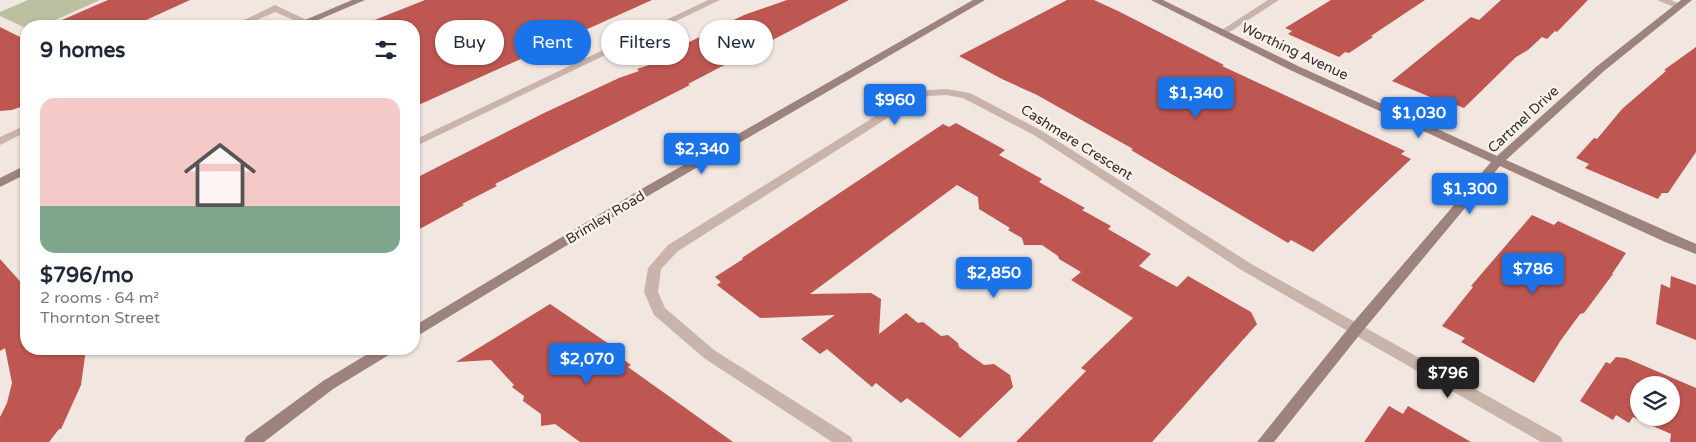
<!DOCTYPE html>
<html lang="en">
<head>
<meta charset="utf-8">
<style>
	:root { --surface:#fff; --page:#f2f2f3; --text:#1f2937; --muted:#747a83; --line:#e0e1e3; --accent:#1a73e8 }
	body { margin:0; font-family:"Varela Round",sans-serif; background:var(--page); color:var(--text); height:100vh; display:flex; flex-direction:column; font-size:19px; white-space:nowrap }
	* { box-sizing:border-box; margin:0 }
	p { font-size:16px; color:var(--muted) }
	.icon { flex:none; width:28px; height:28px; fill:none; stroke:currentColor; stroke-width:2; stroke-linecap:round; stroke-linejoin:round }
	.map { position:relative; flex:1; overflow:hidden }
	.side { position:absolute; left:20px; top:20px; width:400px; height:335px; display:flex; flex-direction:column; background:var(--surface); border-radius:20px; box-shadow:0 1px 4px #0004 }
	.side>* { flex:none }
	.guide { position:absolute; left:435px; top:20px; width:475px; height:45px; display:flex; gap:10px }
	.tools { position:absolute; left:1630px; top:376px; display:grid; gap:10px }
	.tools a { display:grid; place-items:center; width:50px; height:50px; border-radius:50%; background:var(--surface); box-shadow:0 1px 4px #0004; font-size:25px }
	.price { position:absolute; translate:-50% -42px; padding:0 11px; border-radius:5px; background:var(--accent); color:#fff; font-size:16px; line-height:32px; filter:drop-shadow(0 1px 2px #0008) }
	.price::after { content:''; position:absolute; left:50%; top:30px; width:15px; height:11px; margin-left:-8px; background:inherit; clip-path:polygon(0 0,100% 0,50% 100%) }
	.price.on { background:#222; color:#fff }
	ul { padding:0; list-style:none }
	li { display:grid; align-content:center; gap:10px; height:265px; padding:0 20px }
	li+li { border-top:1px solid var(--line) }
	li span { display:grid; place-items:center; height:155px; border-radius:15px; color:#555 }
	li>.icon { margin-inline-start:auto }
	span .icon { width:90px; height:90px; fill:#fffc; stroke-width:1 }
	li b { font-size:21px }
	h2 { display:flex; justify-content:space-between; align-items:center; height:60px; padding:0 20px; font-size:21px }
	.chip { padding:0 18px; border-radius:22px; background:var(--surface); box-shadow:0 1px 4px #0004; font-size:18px; line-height:45px }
	.chip.on { background:var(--accent); color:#fff }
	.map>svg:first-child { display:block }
</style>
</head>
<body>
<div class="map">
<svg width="1696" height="442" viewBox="0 0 1696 442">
	<rect width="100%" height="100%" fill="#f2e6e0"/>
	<path fill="#bbc0a0" d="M 28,0 L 100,0 L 42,26 L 26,26 L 26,28 L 0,16 L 0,12 Z"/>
	<path fill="#be5751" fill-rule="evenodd" d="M 108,0 L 190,0 L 133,26 L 48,26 Z
		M 425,0 L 652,0 L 414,107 L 414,26 L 362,25 Z
		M 787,0 L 849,0 L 688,84 L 690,85 L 495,184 L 497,186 L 462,204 L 464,205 L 414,232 L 414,179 L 544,113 L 619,78 L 639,71 L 637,69 L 664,60 L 659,57 L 744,15 Z
		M 1067,0 L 1094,0 L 1118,11 L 1224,65 L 1222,66 L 1405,151 L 1401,154 L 1411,159 L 1313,252 L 1291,240 L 1288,243 L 1131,150 L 1133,149 L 1037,95 L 1002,79 L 959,56 Z
		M 1331,0 L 1425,0 L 1371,36 L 1373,37 L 1349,53 L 1345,52 L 1339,57 L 1288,34 L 1292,31 L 1285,28 Z
		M 1501,0 L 1588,0 L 1557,32 L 1555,31 L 1547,39 L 1542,37 L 1528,50 L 1516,57 L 1464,108 L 1451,103 L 1449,105 L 1392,81 L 1471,17 L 1479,20 Z
		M 0,27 L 26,40 L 26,105 L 12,110 L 0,111 Z
		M 1696,47 L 1696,152 L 1668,193 L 1662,193 L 1658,199 L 1585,168 L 1589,164 L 1576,158 L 1594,138 L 1597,139 L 1622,109 L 1666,71 L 1664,70 Z
		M 956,123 L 1005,150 L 999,155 L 1042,179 L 1039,182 L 1085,208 L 1082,210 L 1111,226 L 1108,229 L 1151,254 L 1139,266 L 1177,287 L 1188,276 L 1251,312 L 1257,324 L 1152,442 L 1016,442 L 1086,371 L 1081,368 L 1133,318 L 1071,280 L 1081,272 L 1059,259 L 1058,256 L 1042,245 L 1024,245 L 1022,238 L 1008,230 L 1010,228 L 979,209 L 978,197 L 957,185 L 810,294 L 871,293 L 881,299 L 879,334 L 906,313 L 918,323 L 923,322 L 941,336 L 948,335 L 958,343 L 959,347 L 984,365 L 994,364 L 1010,375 L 1013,387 L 960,438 L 907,398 L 901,403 L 876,383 L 872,387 L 827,349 L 820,354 L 801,339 L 835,315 L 760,318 L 717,285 L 721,282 L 715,277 L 743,259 L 742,258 L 943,124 L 949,127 Z
		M 1532,215 L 1554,225 L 1558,221 L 1626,253 L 1612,274 L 1613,274 L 1584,313 L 1580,314 L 1561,340 L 1534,383 L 1461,342 L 1465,338 L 1442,326 L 1473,287 L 1471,286 Z
		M 0,259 L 26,288 L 26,349 L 86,349 L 81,385 L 61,429 L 59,429 L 49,442 L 0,442 L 0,417 L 7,403 L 12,383 L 5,348 L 0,351 Z
		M 1671,276 L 1696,285 L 1696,340 L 1656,324 L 1661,284 L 1670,288 Z
		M 550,304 L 612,346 L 609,349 L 631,365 L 628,367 L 733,442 L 580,442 L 555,424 L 541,426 L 541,414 L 523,401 L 524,396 L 512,387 L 514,385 L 491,360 L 456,362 Z
		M 1616,357 L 1626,358 L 1696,388 L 1696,442 L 1670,442 L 1671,434 L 1633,417 L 1629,423 L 1616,415 L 1613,420 L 1580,401 L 1606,362 L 1610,364 ZM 1639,385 L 1671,385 L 1671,418 L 1639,418 Z
		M 1389,406 L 1403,414 L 1408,406 L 1471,442 L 1364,442 Z"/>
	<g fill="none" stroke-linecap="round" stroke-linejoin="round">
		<path fill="#c9b4ac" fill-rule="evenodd" d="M 275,5 L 311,22 L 306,25 L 303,24 L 275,12 L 244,26 L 232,26 Z
			M 26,125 L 26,132 L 0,145 L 0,137 Z"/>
		<path fill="#c9b4ac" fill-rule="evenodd" d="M 708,0 L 720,0 L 414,147 L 414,140 Z
			M 1268,0 L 1279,0 L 1225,35 L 1222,36 L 1217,33 Z
			M 1657,0 L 1671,0 L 1684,6 L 1679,9 Z
			M 946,89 L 970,93 L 1042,131 L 1253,265 L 1561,437 L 1563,442 L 1541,442 L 1243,271 L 1034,135 L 963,98 L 946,95 L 929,96 L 916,100 L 678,251 L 661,269 L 658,292 L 665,308 L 714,350 L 851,437 L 853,442 L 832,442 L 704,358 L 654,315 L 644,292 L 648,268 L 668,245 L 908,96 L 928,90 Z"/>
		<path fill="#9d837d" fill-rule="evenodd" d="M 352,0 L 365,0 L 304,26 L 291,26 Z
			M 973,0 L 985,0 L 653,193 L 414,338 L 414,326 L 645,187 Z
			M 1151,0 L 1163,0 L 1298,66 L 1497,156 L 1596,67 L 1681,0 L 1692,0 L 1604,71 L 1506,160 L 1696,244 L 1696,254 L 1665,242 L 1500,166 L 1361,333 L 1274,442 L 1257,442 L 1351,325 L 1491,162 L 1290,70 Z
			M 26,165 L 26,174 L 0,187 L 0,178 Z
			M 376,349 L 394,349 L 392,353 L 333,389 L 264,442 L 244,442 L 246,437 L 323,381 Z"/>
	</g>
	<g text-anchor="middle" stroke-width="5" stroke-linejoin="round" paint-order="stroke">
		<g font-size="14" fill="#382c2b" stroke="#f9f1ec">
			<text transform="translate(1295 51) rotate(25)" y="5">Worthing Avenue</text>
			<text transform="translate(1523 119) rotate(-43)" y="5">Cartmel Drive</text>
			<text transform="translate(1077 142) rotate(32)" y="5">Cashmere Crescent</text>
			<text transform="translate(605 217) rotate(-31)" y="5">Brimley Road</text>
		</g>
	</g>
</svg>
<div class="tools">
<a><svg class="icon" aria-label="layers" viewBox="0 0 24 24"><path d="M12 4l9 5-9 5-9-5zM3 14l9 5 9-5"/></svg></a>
</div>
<b class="price" style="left:1196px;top:119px">$1,340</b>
<b class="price" style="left:895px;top:126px">$960</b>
<b class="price" style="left:1419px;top:139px">$1,030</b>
<b class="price" style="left:702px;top:175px">$2,340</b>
<b class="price" style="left:1470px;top:215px">$1,300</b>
<b class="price" style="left:1533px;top:295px">$786</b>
<b class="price" style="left:994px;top:299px">$2,850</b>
<b class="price" style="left:587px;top:385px">$2,070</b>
<b class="price on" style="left:1448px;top:399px">$796</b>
<div class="guide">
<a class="chip">Buy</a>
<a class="chip on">Rent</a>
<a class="chip">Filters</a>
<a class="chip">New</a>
</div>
<section class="side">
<h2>9 homes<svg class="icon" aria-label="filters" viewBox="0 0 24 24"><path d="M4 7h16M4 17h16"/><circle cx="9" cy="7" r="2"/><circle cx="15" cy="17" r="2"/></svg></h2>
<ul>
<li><span style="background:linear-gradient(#f6c9c9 70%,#7fa58c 0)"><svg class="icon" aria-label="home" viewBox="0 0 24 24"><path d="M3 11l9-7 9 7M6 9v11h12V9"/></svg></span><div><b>$796/mo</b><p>2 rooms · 64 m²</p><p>Thornton Street</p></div></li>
</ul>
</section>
</div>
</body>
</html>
